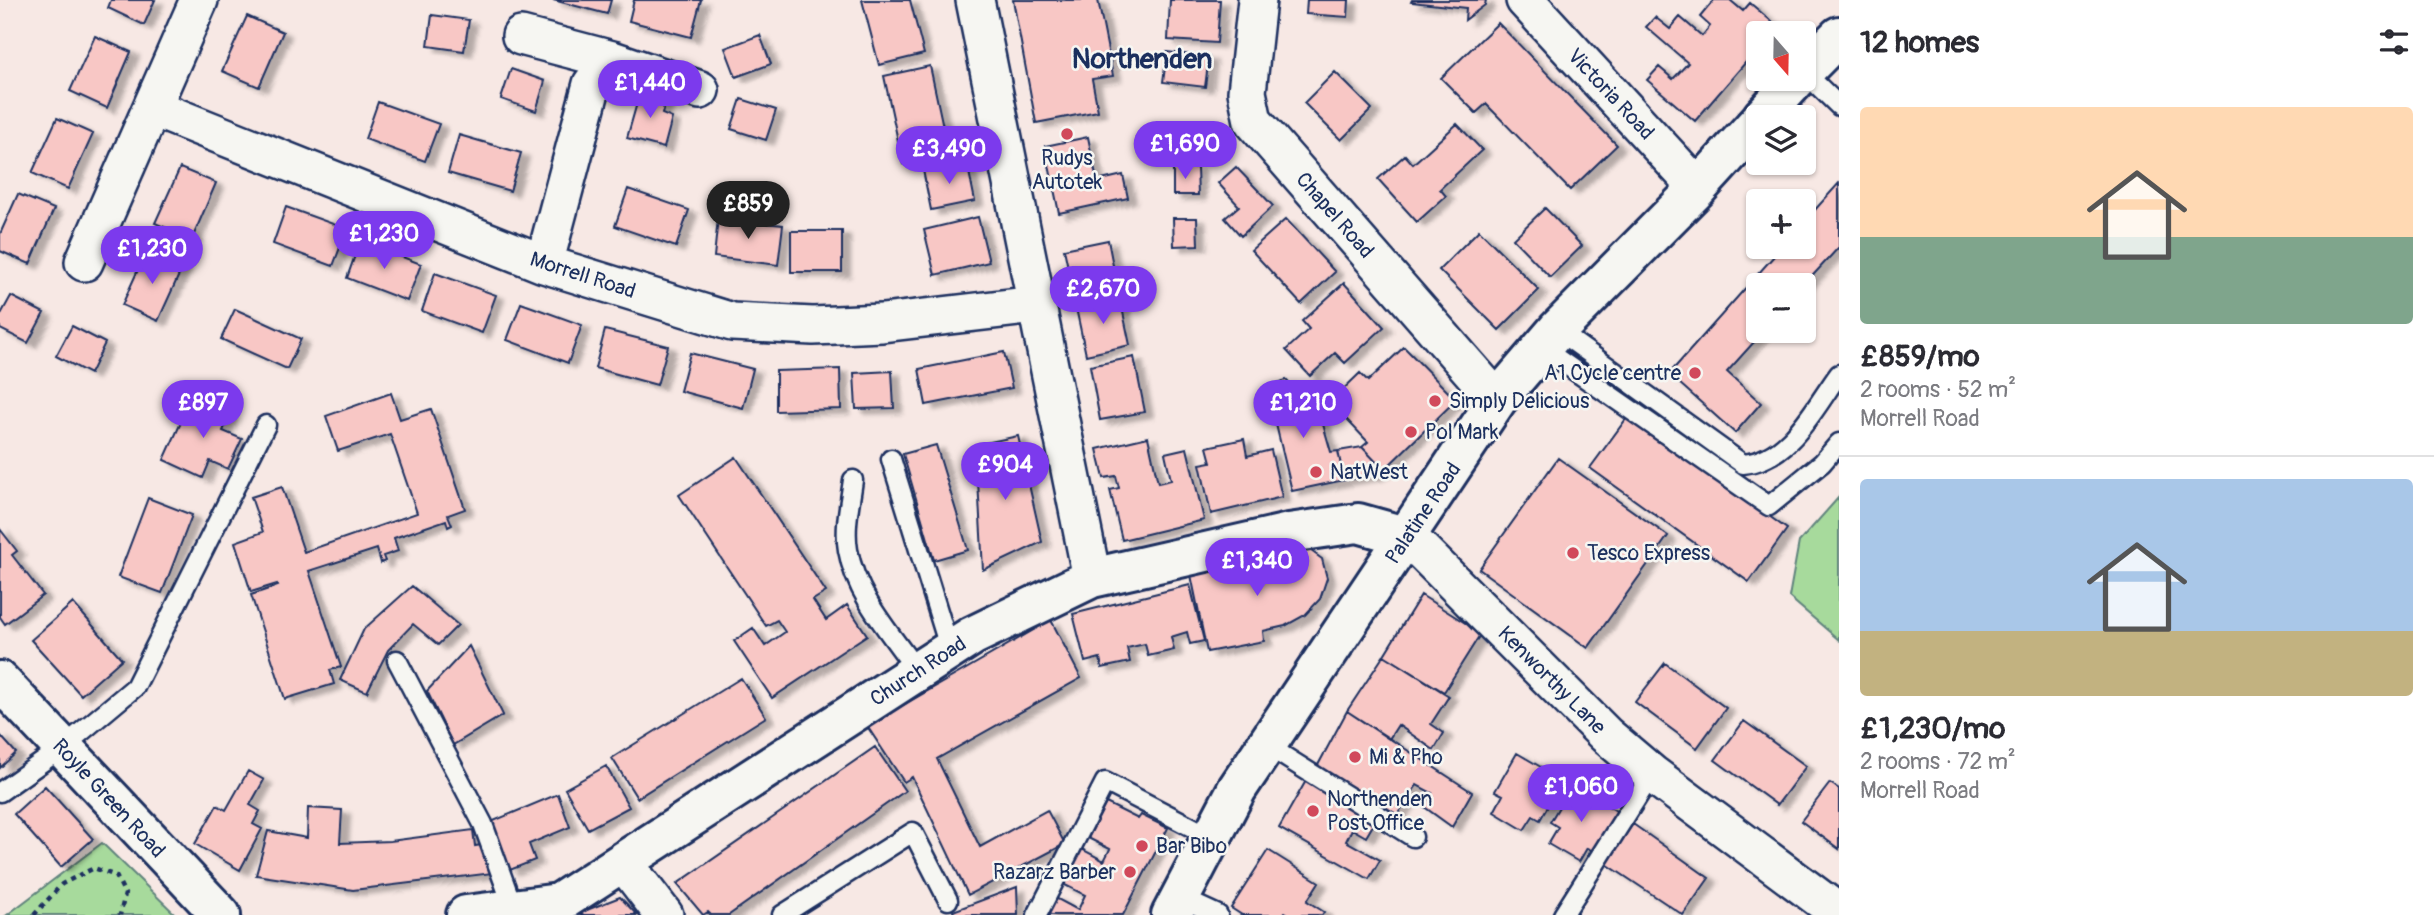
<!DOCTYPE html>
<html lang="en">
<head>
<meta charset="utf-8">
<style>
	:root { --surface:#fff; --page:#f7f7f7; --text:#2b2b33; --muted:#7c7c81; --line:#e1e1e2; --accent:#7c3aed }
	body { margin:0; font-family:Pangolin,sans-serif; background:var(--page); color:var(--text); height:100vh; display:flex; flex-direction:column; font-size:26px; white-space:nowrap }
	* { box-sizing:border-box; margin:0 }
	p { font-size:23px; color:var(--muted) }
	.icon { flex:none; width:38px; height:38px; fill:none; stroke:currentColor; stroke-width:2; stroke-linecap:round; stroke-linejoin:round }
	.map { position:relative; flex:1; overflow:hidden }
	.drawer { display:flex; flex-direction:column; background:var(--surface); width:595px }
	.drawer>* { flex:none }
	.needle { width:46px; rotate:160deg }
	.controls { position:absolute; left:1746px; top:21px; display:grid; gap:14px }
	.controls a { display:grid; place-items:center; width:70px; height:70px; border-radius:7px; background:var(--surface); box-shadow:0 2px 5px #0004; font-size:35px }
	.price { position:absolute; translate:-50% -60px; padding:0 16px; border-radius:24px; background:var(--accent); color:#fff; font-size:23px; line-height:46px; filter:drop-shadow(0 2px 4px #0008) }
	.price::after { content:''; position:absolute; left:50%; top:42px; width:21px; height:16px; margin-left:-10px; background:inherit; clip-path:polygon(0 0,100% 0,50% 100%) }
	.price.on { background:#222; color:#fff }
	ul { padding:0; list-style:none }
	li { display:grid; align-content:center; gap:14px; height:371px; padding:0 21px }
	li+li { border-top:2px solid var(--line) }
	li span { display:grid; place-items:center; height:217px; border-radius:7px; color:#555 }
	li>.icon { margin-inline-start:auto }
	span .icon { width:126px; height:126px; fill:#fffc; stroke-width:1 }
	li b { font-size:30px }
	h2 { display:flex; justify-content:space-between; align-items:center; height:84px; padding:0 21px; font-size:30px }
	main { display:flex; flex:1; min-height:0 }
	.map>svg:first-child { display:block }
</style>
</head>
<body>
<main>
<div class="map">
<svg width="1839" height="915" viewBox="0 0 1839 915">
	<defs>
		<filter id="shadow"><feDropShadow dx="8" dy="4.5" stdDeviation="2" flood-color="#0004"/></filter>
	</defs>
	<rect width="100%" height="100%" fill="#f7e8e4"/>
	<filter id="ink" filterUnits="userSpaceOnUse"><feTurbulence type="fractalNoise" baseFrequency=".0143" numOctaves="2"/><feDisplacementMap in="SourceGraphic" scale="14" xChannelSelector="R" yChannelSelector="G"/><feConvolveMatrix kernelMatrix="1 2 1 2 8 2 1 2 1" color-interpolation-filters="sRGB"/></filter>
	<g filter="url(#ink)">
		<path fill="#a7da9c" stroke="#61847d" stroke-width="2" d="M 1839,497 L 1839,640 L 1789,597 L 1799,542 Z
			M 102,843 L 176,915 L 7,915 Z"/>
		<path fill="#f8c7c5" stroke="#1b2f5e" stroke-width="2" filter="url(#shadow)" d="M 111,0 L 155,0 L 144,25 L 108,8 Z
			M 553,0 L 611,0 L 607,14 Z
			M 634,0 L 701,0 L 691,37 L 629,21 Z
			M 862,0 L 910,0 L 924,54 L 879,65 Z
			M 1013,0 L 1098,0 L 1113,76 L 1092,79 L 1098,111 L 1036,123 Z
			M 1170,0 L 1220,0 L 1217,43 L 1168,40 Z
			M 1307,0 L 1349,0 L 1348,17 L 1306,14 Z
			M 1412,0 L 1486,0 L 1485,5 L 1465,20 L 1466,8 L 1411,2 Z
			M 1714,0 L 1730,0 L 1743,11 L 1750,3 L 1777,26 L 1771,33 L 1759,33 L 1759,47 L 1695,121 L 1647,80 L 1659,67 L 1673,79 L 1688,63 L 1646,27 L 1655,17 L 1670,29 L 1680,17 L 1702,36 L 1710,26 L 1700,17 Z
			M 432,15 L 469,20 L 464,51 L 428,46 Z
			M 247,16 L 283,32 L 259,87 L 222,71 Z
			M 1498,23 L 1617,145 L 1570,190 L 1486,104 L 1476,113 L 1441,78 Z
			M 760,35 L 771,64 L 736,77 L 725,48 Z
			M 95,36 L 131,52 L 107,108 L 70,91 Z
			M 1167,52 L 1209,57 L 1205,87 L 1163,82 Z
			M 930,66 L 949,155 L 903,164 L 884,76 Z
			M 511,69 L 545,81 L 536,111 L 501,99 Z
			M 1335,72 L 1372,109 L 1341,140 L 1304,103 Z
			M 641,89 L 667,96 L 662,114 L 672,118 L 664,148 L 627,138 Z
			M 741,99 L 776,110 L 766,140 L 731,129 Z
			M 378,102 L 439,124 L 425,161 L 365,139 Z
			M 57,118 L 93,134 L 68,189 L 32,173 Z
			M 1457,124 L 1482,150 L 1440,189 L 1446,196 L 1417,222 L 1378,179 L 1405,155 L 1413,164 Z
			M 459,135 L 521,153 L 510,191 L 448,173 Z
			M 1088,137 L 1097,181 L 1123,175 L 1128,198 L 1059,213 L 1045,146 Z
			M 967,162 L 975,201 L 931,210 L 923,170 Z
			M 1197,167 L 1198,195 L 1173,195 L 1173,168 Z
			M 1236,167 L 1273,206 L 1241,236 L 1225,218 L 1239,206 L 1218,183 Z
			M 180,168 L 216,183 L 192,239 L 155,223 Z
			M 1839,183 L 1839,247 L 1804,285 L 1759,285 L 1759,331 L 1764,331 L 1727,372 L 1761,403 L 1735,433 L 1669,374 L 1782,247 L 1804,247 L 1804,222 Z
			M 628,189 L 689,210 L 676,247 L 615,226 Z
			M 18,194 L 54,209 L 30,264 L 0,251 L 0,234 Z
			M 286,207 L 347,229 L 333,266 L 273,244 Z
			M 1545,208 L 1582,246 L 1550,277 L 1513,239 Z
			M 978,217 L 989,262 L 935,275 L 924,230 Z
			M 718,218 L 783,225 L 778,265 L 714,257 Z
			M 1173,218 L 1197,218 L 1198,245 L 1174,246 Z
			M 1286,219 L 1335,272 L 1301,304 L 1251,250 Z
			M 1479,230 L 1539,290 L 1499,330 L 1439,270 Z
			M 791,231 L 842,231 L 842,272 L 791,272 Z
			M 1108,240 L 1117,286 L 1074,296 L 1064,249 Z
			M 360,241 L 421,264 L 407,301 L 347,278 Z
			M 147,250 L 183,266 L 158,321 L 122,305 Z
			M 435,273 L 496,295 L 482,333 L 422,311 Z
			M 1344,283 L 1384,327 L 1345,363 L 1335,353 L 1310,376 L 1286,350 L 1309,329 L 1302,321 Z
			M 11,296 L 44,313 L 28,343 L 0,329 L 0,316 Z
			M 1120,298 L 1130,345 L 1086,355 L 1076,308 Z
			M 521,303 L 582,325 L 568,363 L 507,340 Z
			M 235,309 L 301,339 L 287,369 L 221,339 Z
			M 72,326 L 105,343 L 90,374 L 56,356 Z
			M 605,330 L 668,346 L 657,385 L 595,368 Z
			M 1404,347 L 1456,400 L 1384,470 L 1362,447 L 1368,442 L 1330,402 L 1360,373 L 1368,381 Z
			M 1004,352 L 1012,388 L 926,405 L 919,369 Z
			M 690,353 L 753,369 L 743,408 L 680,391 Z
			M 1134,357 L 1145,412 L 1100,420 L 1090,366 Z
			M 840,369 L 841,409 L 776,411 L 776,371 Z
			M 892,371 L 894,408 L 856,409 L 854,373 Z
			M 1286,380 L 1320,414 L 1331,452 L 1338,451 L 1344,480 L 1292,491 L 1267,387 Z
			M 391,393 L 400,419 L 431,409 L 465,509 L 448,515 L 452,525 L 448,527 L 446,520 L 394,538 L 398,551 L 383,556 L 385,561 L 381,563 L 377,549 L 309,571 L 341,667 L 330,670 L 334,684 L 285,699 L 251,595 L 278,586 L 277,584 L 251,592 L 235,542 L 263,532 L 251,497 L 282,487 L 304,552 L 417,513 L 390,434 L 338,451 L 326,416 Z
			M 192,398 L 230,415 L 223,431 L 242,439 L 228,469 L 210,461 L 203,478 L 164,460 Z
			M 1629,415 L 1787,529 L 1749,582 L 1590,468 Z
			M 1018,436 L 1042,542 L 983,570 L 976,445 Z
			M 1148,437 L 1158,483 L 1171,480 L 1165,453 L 1187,448 L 1204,520 L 1122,540 L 1110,490 L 1119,488 L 1116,476 L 1104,478 L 1097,449 Z
			M 1244,439 L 1247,456 L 1271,450 L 1282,497 L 1211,514 L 1200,464 L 1211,462 L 1207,447 Z
			M 936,445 L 968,550 L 934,560 L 903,454 Z
			M 1362,447 L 1384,470 L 1375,475 L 1344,480 L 1338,451 Z
			M 736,457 L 826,592 L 813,600 L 826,620 L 847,605 L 867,635 L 772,698 L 734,641 L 753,628 L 765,646 L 785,632 L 777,620 L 766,626 L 679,495 Z
			M 1558,458 L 1668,536 L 1588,648 L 1479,569 Z
			M 148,498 L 192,515 L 162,593 L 118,577 Z
			M 0,529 L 17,551 L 12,555 L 43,595 L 5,624 L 0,617 Z
			M 1290,550 L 1311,551 L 1322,559 L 1327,578 L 1320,599 L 1305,615 L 1285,626 L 1263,631 L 1264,641 L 1207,652 L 1191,575 L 1261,562 Z
			M 1190,585 L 1204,641 L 1190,644 L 1187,632 L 1171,637 L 1174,650 L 1148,656 L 1145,644 L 1127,648 L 1130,662 L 1102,668 L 1100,658 L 1085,662 L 1073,614 Z
			M 412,586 L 458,625 L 438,645 L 413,624 L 388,650 L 367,692 L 340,680 L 364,629 Z
			M 1421,595 L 1481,633 L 1444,692 L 1384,655 Z
			M 73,603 L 122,659 L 81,695 L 31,640 Z
			M 1051,620 L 1081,678 L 937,759 L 980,847 L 1047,810 L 1065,844 L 968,895 L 912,777 L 904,782 L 867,726 Z
			M 469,646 L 503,715 L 453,745 L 427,691 Z
			M 1384,655 L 1449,696 L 1431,724 L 1444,733 L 1434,750 L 1398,725 L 1389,739 L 1347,711 Z
			M 1665,663 L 1726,708 L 1697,748 L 1635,702 Z
			M 741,678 L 766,717 L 637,798 L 612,758 Z
			M 1347,711 L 1472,792 L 1452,827 L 1423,806 L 1432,793 L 1417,785 L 1397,815 L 1381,804 L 1380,808 L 1317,767 Z
			M 1744,721 L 1806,766 L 1777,805 L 1715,760 Z
			M 0,735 L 16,753 L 0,768 Z
			M 875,747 L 905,791 L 729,915 L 711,915 L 708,912 L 703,915 L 677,884 Z
			M 1517,753 L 1563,780 L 1540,820 L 1533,816 L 1524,830 L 1494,812 L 1503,795 L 1495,791 Z
			M 606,766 L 629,807 L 588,829 L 565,789 Z
			M 248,771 L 264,780 L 250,805 L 260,811 L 253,824 L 262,829 L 240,870 L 195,844 L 217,805 L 226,810 Z
			M 1307,779 L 1376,820 L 1366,837 L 1352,829 L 1346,841 L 1380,860 L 1369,879 L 1279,828 Z
			M 1830,783 L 1839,789 L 1839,849 L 1801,821 Z
			M 1572,785 L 1618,812 L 1595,852 L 1587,848 L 1579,862 L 1548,844 L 1558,827 L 1550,822 Z
			M 45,786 L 93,839 L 61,867 L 14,814 Z
			M 558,794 L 570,827 L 529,844 L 535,860 L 510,870 L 491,822 Z
			M 1106,803 L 1138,819 L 1141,815 L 1168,828 L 1123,915 L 1045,915 L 1054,897 L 1078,910 L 1085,895 L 1061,883 L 1080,848 L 1104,861 L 1110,849 L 1088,838 Z
			M 308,808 L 342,810 L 340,843 L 390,841 L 473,830 L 475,846 L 488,844 L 493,873 L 353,890 L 256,875 L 268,831 L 307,838 Z
			M 1633,824 L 1709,878 L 1683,915 L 1605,863 Z
			M 1268,850 L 1319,882 L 1307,901 L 1324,912 L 1322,915 L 1290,915 L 1285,912 L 1283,915 L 1242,915 L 1231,908 Z
			M 1017,887 L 1018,915 L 955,915 L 953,911 Z
			M 620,897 L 637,915 L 574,915 Z"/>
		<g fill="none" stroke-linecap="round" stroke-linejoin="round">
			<defs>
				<path id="service" d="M 1804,72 L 1839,106
					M 1557,330 L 1743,464 C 1790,460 1814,408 1839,374
					M 1542,348 L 1769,506 L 1822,463 L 1839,443
					M 891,459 L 950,650
					M 853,480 C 850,503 844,527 848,550 C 856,596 891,634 917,671
					M 397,660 L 483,824 L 514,910
					M 1266,745 L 1413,837
					M 0,792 L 62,748 L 135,687 L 266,425
					M 1179,897 L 1218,915
					M 782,915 L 913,832 L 948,900
					M 1037,915 L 1105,782 L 1211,837
					M 1563,915 L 1652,774"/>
				<path id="minor" d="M 975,0 L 1092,578
					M 1257,0 L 1247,92 L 1253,121 L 1497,400
					M 1525,0 L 1698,188
					M 521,36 L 612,60 L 700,90
					M 153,108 L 544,264 L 732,322 L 813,326 L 882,323 L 1035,305
					M 84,262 L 199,0
					M 544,264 L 592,84 L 612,60
					M 1408,537 L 1606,735 L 1652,774 L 1839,913
					M 624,863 L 664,915"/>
				<path id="secondary" d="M 1804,71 L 1839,36
					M 1762,117 L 1797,79
					M 0,681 L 221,915
					M 466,915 L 559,903 L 972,636 L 1092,578 L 1289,533 L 1358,523 L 1408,537
					M 1171,915 L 1237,789 L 1497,400 L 1557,330 L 1698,188 L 1759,121"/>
			</defs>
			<use href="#service" stroke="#1b2f5e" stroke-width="23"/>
			<use href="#minor" stroke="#1b2f5e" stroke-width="42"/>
			<use href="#secondary" stroke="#1b2f5e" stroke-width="44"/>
			<path stroke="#1b2f5e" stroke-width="4.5" stroke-dasharray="5 5" stroke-linecap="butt" d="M 34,915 L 62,884 L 94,868 L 116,876 L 125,894 L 120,915"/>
			<use href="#service" stroke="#f6f6f2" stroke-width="18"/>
			<use href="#minor" stroke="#f6f6f2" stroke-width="37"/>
			<use href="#secondary" stroke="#f6f6f2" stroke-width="38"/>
		</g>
	</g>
	<g fill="#d1495b" stroke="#f6f6f2" stroke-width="2.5">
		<circle cx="1067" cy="134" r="7"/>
		<circle cx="1695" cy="373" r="7"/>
		<circle cx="1435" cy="401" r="7"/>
		<circle cx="1411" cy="432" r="7"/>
		<circle cx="1316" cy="472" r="7"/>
		<circle cx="1573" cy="553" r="7"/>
		<circle cx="1355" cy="757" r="7"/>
		<circle cx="1313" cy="811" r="7"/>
		<circle cx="1142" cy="846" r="7"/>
		<circle cx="1130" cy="872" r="7"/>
	</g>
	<g text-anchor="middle" stroke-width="5" stroke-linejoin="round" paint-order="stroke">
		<g font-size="21" fill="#1b2f5e" stroke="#f6f6f2">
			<text transform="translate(1611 94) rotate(47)" y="7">Victoria Road</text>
			<text transform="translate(1335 215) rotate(49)" y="7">Chapel Road</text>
			<text transform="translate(583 275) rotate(18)" y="7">Morrell Road</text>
			<text transform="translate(1423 513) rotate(-56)" y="7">Palatine Road</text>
			<text transform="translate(918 671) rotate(-33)" y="7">Church Road</text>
			<text transform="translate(1552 680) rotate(45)" y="7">Kenworthy Lane</text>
			<text transform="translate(109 798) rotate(47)" y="7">Royle Green Road</text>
		</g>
		<g font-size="21" fill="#1b2f5e" stroke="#f6f6f2" text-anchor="start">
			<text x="1067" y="165" text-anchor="middle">Rudys<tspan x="1067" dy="24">Autotek</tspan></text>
			<text x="1681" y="380" text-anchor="end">A1 Cycle centre</text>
			<text x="1449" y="408">Simply Delicious</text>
			<text x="1425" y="439">Pol Mark</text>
			<text x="1330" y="479">NatWest</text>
			<text x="1587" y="560">Tesco Express</text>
			<text x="1369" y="764">Mi &amp; Pho</text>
			<text x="1327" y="806">Northenden<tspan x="1327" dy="24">Post Office</tspan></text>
			<text x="1156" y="853">Bar Bibo</text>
			<text x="1116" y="879" text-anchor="end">Razarz Barber</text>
		</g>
		<g font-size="28" font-weight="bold" fill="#1b2f5e" stroke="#f6f6f2">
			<text x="1142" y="68">Northenden</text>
		</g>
	</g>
</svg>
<div class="controls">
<a><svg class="needle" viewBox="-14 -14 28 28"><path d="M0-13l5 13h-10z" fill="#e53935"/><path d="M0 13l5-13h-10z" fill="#7c7c81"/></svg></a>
<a><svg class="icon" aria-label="layers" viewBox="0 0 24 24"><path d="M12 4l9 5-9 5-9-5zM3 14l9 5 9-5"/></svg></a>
<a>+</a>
<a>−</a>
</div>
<b class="price" style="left:650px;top:120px">£1,440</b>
<b class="price" style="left:1185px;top:181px">£1,690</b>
<b class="price" style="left:949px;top:186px">£3,490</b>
<b class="price on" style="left:748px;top:241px">£859</b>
<b class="price" style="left:384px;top:271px">£1,230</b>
<b class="price" style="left:152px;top:286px">£1,230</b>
<b class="price" style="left:1103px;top:326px">£2,670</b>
<b class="price" style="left:203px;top:440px">£897</b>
<b class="price" style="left:1303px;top:440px">£1,210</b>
<b class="price" style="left:1005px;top:502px">£904</b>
<b class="price" style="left:1257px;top:598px">£1,340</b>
<b class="price" style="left:1581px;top:824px">£1,060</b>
</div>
<section class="drawer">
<h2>12 homes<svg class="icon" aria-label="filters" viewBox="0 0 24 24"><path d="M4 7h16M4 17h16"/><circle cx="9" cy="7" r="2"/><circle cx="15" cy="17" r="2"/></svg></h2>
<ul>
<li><span style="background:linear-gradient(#ffd9b3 60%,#7fa58c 0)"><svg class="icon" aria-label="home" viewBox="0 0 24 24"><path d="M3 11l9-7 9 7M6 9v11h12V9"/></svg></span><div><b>£859/mo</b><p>2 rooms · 52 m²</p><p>Morrell Road</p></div></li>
<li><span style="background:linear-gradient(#a9c7e8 70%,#c2b280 0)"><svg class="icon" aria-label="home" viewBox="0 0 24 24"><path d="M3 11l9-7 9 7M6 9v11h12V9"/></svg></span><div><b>£1,230/mo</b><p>2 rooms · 72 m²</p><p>Morrell Road</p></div></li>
</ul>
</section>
</main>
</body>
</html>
